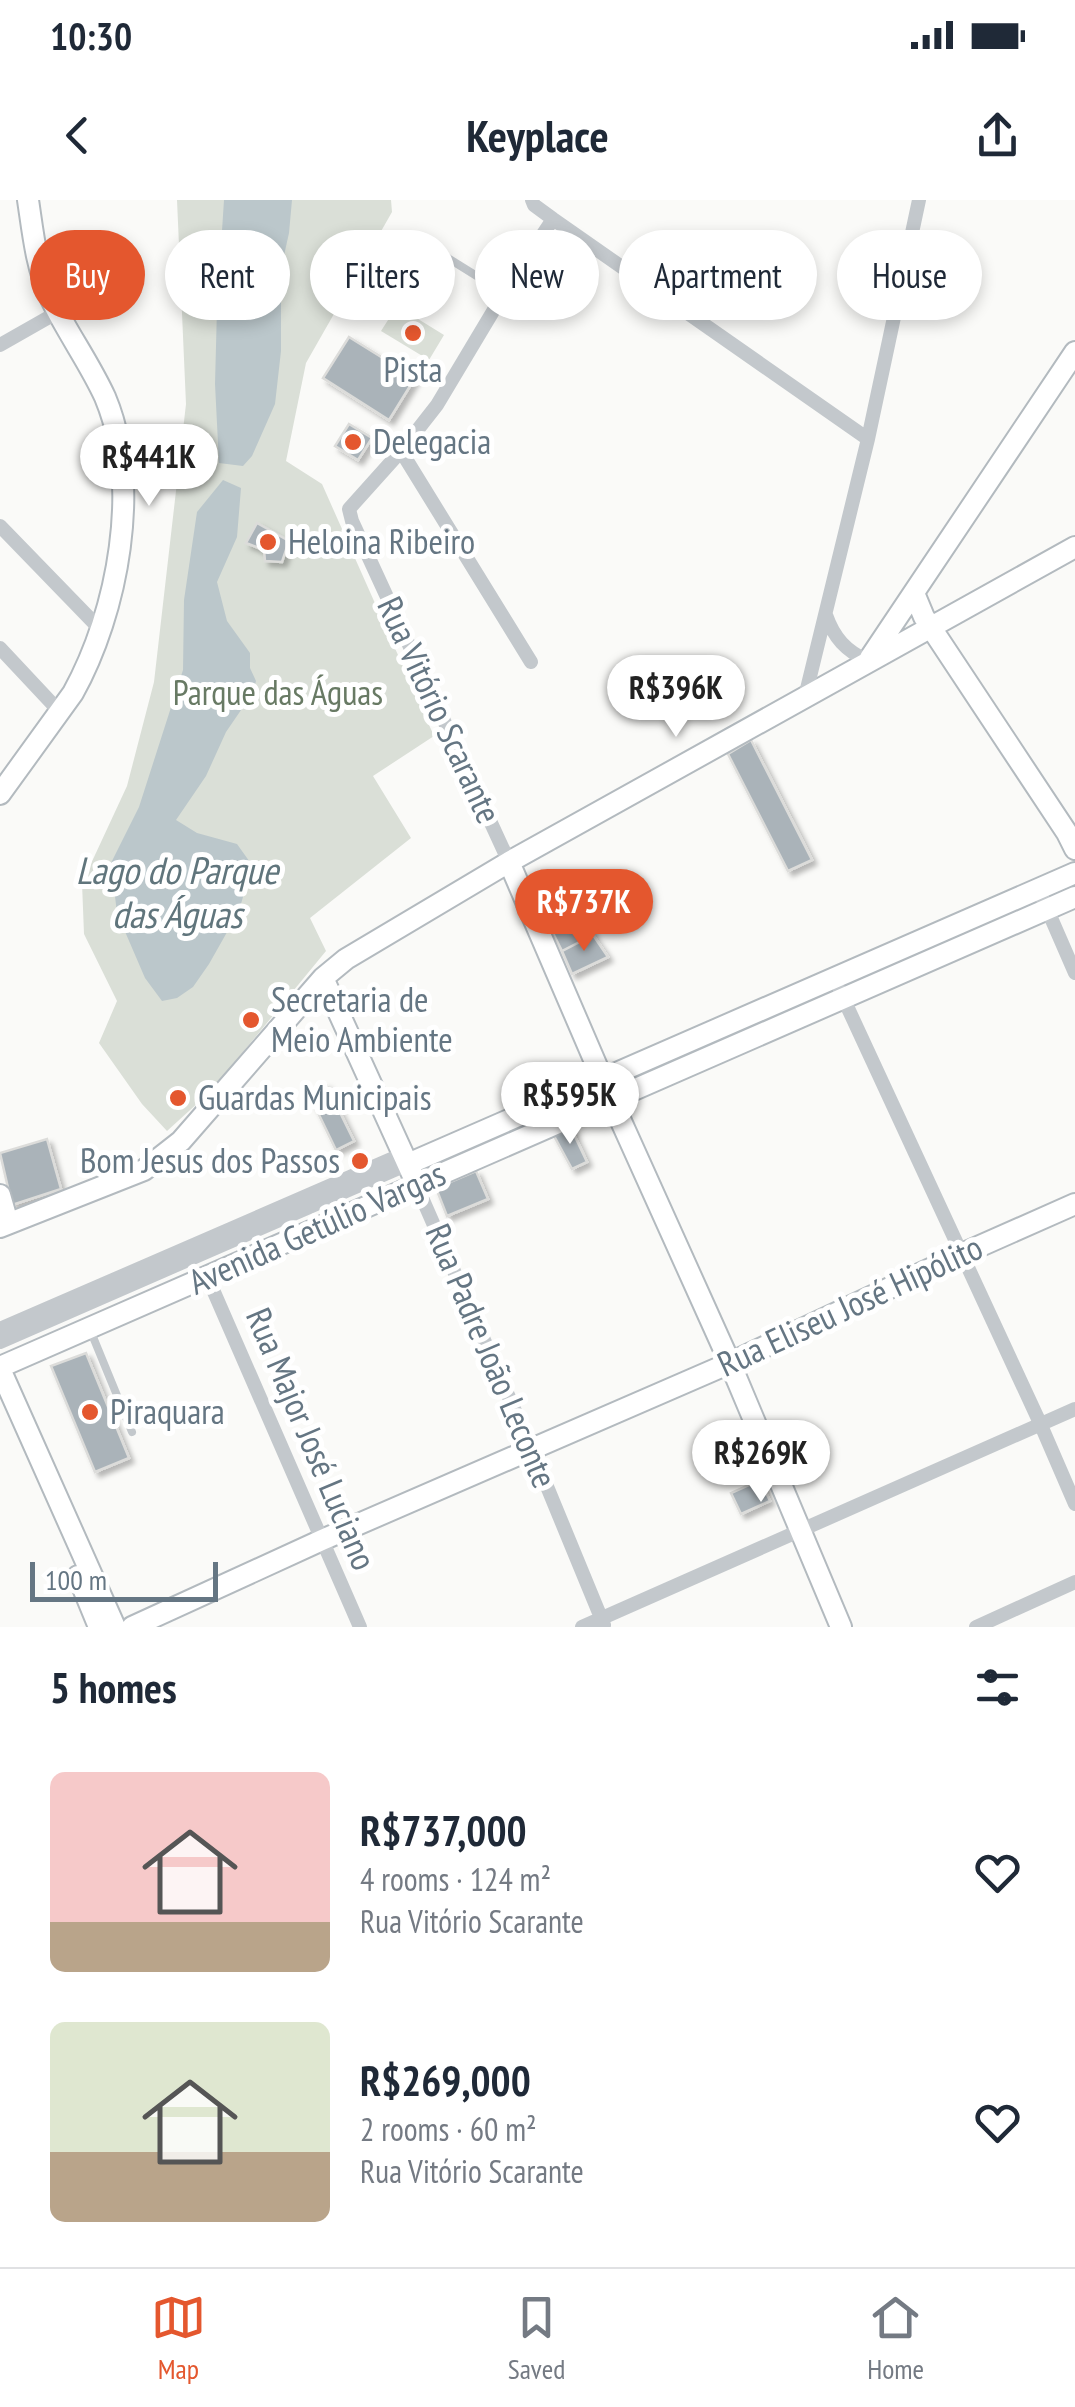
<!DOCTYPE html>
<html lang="en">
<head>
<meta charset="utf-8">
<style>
	:root { --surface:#fff; --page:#f6f6f7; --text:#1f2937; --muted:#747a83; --line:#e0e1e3; --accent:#e4572e }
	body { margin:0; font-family:"PT Sans Narrow",sans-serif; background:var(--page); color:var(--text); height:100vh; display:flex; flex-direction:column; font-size:38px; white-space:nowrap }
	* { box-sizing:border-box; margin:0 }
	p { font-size:32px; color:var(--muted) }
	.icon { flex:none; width:55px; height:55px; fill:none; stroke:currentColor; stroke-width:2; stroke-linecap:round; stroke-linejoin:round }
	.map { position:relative; height:1427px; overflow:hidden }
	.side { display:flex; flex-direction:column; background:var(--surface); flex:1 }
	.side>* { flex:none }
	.guide { position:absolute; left:30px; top:30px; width:1015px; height:90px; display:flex; gap:20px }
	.scale { position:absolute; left:30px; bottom:25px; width:188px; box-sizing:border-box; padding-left:10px; border:5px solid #657683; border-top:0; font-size:28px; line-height:35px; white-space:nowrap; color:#657683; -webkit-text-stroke:8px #fff; paint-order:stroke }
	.price { position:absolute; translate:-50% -85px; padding:0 22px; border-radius:35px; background:#fff; color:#222; font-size:32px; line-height:65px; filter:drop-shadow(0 2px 5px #0008) }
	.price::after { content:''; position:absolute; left:50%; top:60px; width:30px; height:22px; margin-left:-15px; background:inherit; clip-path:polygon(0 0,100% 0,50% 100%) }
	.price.current { background:var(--accent); color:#fff }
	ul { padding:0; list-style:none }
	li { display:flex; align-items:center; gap:30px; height:250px; padding:0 50px }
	li span { display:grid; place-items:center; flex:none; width:280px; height:200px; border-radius:15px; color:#555 }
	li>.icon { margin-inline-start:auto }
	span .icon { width:120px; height:120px; fill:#fffc; stroke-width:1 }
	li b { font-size:42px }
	h2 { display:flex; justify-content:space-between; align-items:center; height:120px; padding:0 50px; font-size:42px }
	.pill { padding:0 35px; border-radius:45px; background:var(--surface); box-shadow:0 5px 15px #0003; font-size:35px; line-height:90px }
	.pill.current { background:var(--accent); color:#fff }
	.status { display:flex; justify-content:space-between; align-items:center; height:70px; padding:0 50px; background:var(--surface); direction:ltr }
	.status svg { height:28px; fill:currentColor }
	header { display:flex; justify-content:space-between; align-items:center; height:130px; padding:0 50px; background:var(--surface); font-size:45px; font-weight:700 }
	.tab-bar { display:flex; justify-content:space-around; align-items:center; height:140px; border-top:2px solid var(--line); background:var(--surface); font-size:28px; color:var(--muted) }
	.tab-bar a { display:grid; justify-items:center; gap:5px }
	.tab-bar .current { color:var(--accent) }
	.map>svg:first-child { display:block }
</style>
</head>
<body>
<div class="status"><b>10:30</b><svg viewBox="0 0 49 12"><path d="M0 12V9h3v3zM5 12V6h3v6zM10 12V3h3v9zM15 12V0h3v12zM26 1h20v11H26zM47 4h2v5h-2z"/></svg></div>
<header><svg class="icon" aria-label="back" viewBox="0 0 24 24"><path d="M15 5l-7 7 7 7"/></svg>Keyplace<svg class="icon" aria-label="share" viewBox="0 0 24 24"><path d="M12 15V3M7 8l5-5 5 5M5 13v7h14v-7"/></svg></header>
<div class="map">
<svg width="1075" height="1427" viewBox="0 0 1075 1427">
	<defs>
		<filter id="shadow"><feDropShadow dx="4.5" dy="4.5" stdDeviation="2.5" flood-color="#0004"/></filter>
	</defs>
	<rect width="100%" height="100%" fill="#fafaf8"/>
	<path fill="#dadfd7" d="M 177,0 L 391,0 L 392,12 L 306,163 L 286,261 L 322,284 L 434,536 L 373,576 L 411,638 L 310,718 L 326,751 L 211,891 L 167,931 L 142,904 L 99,843 L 117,801 L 84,734 L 82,683 L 127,586 L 154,482 L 186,204 Z
		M 397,106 L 444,135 L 429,160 L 381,131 Z"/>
	<path fill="#bbc7cb" d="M 224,0 L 292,0 L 289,33 L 281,69 L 281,151 L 275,204 L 252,256 L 243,266 L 219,263 L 215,184 L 217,108 Z
		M 223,280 L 241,288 L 237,337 L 217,382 L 227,421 L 250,453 L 250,468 L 256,481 L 252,494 L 226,532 L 206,576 L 176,620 L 197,633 L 237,644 L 252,665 L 239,711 L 209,764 L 193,787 L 177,798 L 162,801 L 145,778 L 117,713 L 111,663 L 139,607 L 183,470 L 184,400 L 197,312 Z"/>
	<path fill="#aab3b9" stroke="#dcdcda" stroke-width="2.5" filter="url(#shadow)" d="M 349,137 L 415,178 L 389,220 L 323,178 Z
		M 349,224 L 372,238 L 358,260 L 335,246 Z
		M 257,323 L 289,341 L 282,362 L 265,361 L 264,350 L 246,343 Z
		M 751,540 L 812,660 L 788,671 L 728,554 Z
		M 582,712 L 593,735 L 562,751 L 549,725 Z
		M 593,735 L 608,757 L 572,774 L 562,751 Z
		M 326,884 L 354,941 L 336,950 L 308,892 Z
		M 570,926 L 587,962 L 572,969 L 553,934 Z
		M 47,939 L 61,989 L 12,1005 L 0,953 Z
		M 476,971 L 488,999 L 447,1016 L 436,988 Z
		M 86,1153 L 129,1258 L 95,1272 L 51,1166 Z
		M 760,1280 L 770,1301 L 741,1314 L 731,1293 Z"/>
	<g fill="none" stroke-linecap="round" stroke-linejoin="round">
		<defs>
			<path id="secondary" d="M 914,393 L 924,417 L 1067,633 L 1075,649
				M 870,458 L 1075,152
				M 0,594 L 73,493 C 118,412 142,285 105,197 C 89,162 66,131 50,97 C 36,66 33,33 28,0
				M 509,662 L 611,899 L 730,1163 L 841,1427
				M 323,778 L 413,976
				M 408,964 L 1075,673
				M 0,995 L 8,1023
				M 0,1027 L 144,970 L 181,941 L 323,778 L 346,759 L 509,662 L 1075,347
				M 0,1167 L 1075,697
				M 0,1169 L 115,1427
				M 78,1376 L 99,1427
				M 132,1427 L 322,1340 L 730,1163 L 962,1054 L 1075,1004"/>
		</defs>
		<use href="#secondary" stroke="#b3babf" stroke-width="24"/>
		<path stroke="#c3c8cc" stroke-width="8" d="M 409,94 C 418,80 425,55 443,55 L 504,93
			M 91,1132 L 132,1232"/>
		<path stroke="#c3c8cc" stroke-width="14" d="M 532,0 L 534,5 L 553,19 L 868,239
			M 0,145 L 58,112
			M 401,251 L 531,462
			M 0,326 L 99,428
			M 826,415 C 834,438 846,451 868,461
			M 0,448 L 59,511
			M 805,497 L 868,239 L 919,0
			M 509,662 L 352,321 L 349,309 L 401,251 L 437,205 L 504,93 L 553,19
			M 1038,688 L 1075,773
			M 840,791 L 1040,1223 L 1075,1304
			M 416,984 L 532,1250 L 604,1425
			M 207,1076 L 360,1427
			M 0,1129 L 403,954
			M 0,1142 L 408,964
			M 582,1427 L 1075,1209
			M 976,1427 L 1075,1382"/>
		<use href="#secondary" stroke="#fff" stroke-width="20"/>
	</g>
	<g fill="#e4572e" stroke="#fff" stroke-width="4">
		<circle cx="413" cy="133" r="10"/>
		<circle cx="353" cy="242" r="10"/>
		<circle cx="268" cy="342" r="10"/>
		<circle cx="251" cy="820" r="10"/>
		<circle cx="178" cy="898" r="10"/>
		<circle cx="360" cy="961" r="10"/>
		<circle cx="90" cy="1212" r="10"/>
	</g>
	<g text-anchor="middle" stroke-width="10" stroke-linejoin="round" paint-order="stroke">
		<g font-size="35" fill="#657683" stroke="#fff" text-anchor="start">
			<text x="413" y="182" text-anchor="middle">Pista</text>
			<text x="373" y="254">Delegacia</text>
			<text x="288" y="354">Heloina Ribeiro</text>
			<text x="271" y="812">Secretaria de<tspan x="271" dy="40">Meio Ambiente</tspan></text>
			<text x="198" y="910">Guardas Municipais</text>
			<text x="340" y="973" text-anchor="end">Bom Jesus dos Passos</text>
			<text x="110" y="1224">Piraquara</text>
		</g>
		<g font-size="35" fill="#687a64" stroke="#fff">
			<text x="278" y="505">Parque das Águas</text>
		</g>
		<g font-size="35" fill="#657683" stroke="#fff">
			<text transform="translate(439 510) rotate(65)" y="12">Rua Vitório Scarante</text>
			<text transform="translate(317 1028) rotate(-24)" y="12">Avenida Getúlio Vargas</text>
			<text transform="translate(850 1106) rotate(-25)" y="12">Rua Eliseu José Hipólito</text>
			<text transform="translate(491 1156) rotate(67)" y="12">Rua Padre João Leconte</text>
			<text transform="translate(311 1239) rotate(67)" y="12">Rua Major José Luciano</text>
		</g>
		<g font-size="38" font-style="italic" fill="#60757c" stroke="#fff">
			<text x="177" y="684">Lago do Parque<tspan x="177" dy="44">das Águas</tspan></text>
		</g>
	</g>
</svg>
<div class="scale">100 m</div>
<b class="price" style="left:149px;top:309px">R$441K</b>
<b class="price" style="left:676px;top:540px">R$396K</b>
<b class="price current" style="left:584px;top:754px">R$737K</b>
<b class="price" style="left:570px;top:947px">R$595K</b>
<b class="price" style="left:761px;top:1305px">R$269K</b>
<div class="guide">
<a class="pill current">Buy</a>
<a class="pill">Rent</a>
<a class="pill">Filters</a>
<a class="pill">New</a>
<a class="pill">Apartment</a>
<a class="pill">House</a>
</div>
</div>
<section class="side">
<h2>5 homes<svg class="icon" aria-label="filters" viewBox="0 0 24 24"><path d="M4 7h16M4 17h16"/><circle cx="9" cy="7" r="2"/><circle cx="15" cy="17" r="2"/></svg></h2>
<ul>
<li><span style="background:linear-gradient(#f6c9c9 75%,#b9a48a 0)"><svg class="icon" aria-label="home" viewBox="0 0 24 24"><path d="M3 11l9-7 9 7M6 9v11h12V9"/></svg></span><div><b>R$737,000</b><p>4 rooms · 124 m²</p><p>Rua Vitório Scarante</p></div><svg class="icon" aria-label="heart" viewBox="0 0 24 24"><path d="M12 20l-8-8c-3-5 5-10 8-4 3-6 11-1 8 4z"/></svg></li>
<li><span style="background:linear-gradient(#dfe7d0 65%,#b9a48a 0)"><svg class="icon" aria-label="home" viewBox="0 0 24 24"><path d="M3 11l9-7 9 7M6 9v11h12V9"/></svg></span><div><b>R$269,000</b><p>2 rooms · 60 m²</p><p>Rua Vitório Scarante</p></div><svg class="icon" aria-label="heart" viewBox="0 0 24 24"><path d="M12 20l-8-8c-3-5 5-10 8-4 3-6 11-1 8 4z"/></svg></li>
</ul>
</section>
<nav class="tab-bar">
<a class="current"><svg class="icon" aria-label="map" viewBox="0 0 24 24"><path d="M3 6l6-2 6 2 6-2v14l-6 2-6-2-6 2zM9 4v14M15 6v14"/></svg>Map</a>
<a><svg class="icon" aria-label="saved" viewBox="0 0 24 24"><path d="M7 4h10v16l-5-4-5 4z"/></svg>Saved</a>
<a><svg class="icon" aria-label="home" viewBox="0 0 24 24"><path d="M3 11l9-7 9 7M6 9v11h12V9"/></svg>Home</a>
</nav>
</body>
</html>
